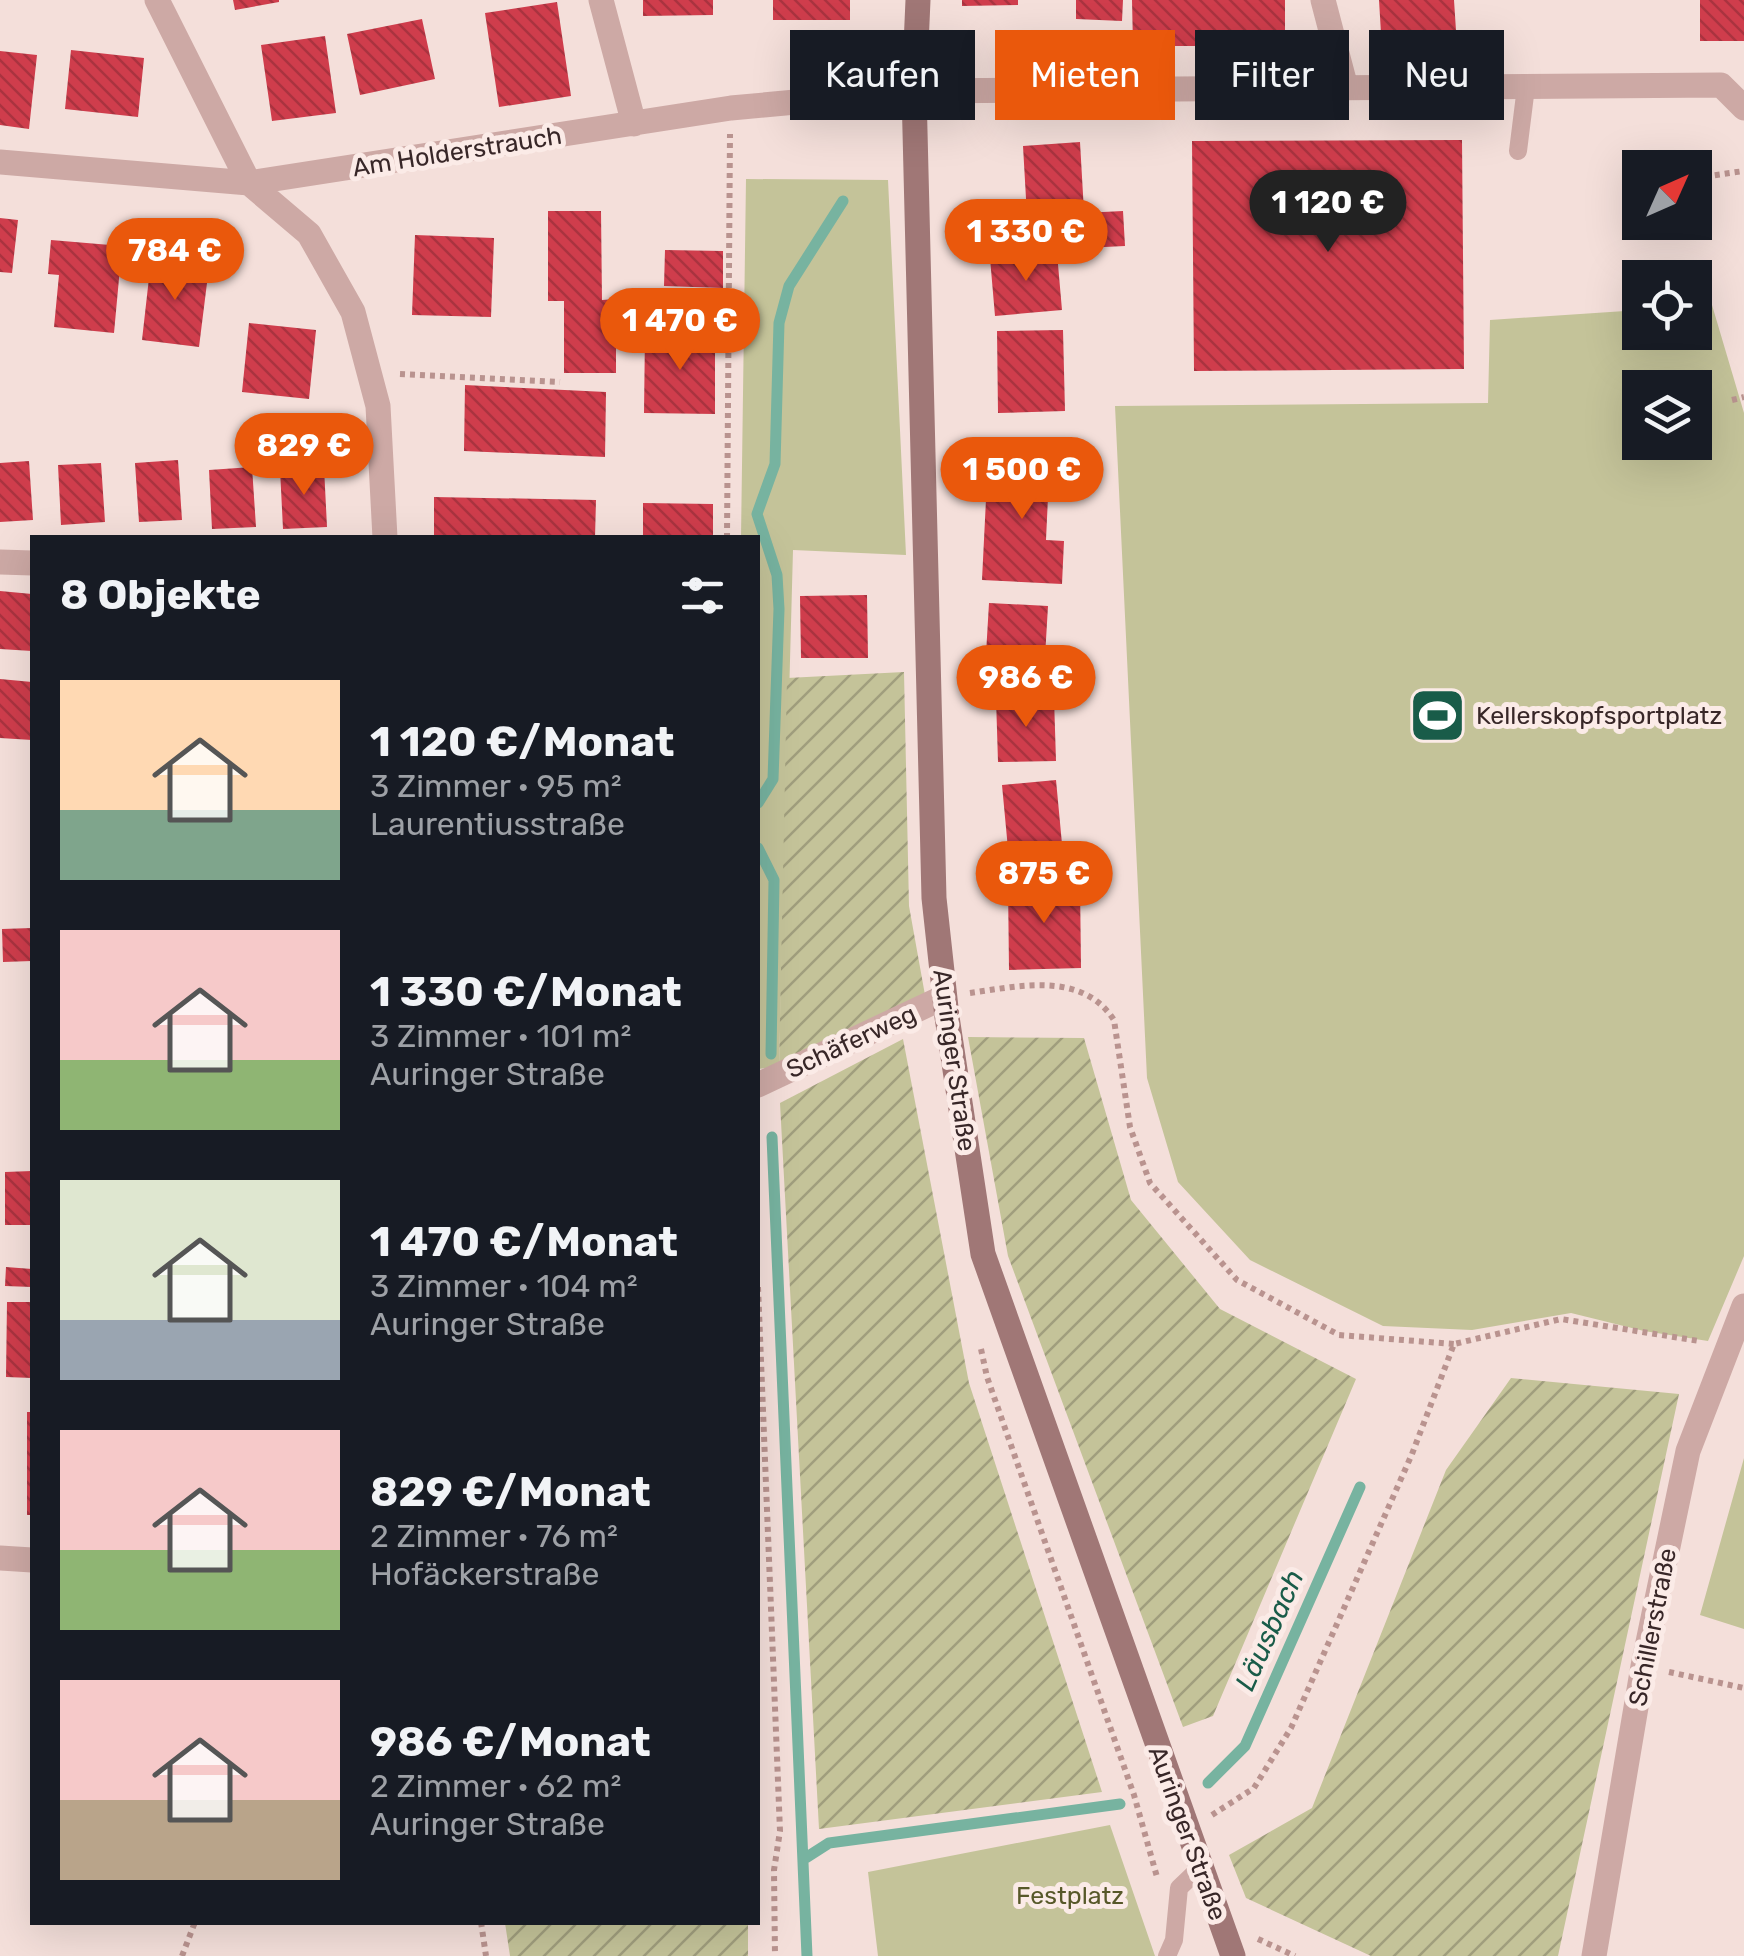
<!DOCTYPE html>
<html lang="de">
<head>
<meta charset="utf-8">
<style>
	:root { --surface:#171b24; --page:#20242c; --text:#f1f3f6; --muted:#9ea1a6; --accent:#ea580c }
	body { margin:0; font-family:Rubik,sans-serif; background:var(--page); color:var(--text); height:100vh; display:flex; flex-direction:column; font-size:38px; white-space:nowrap }
	* { box-sizing:border-box; margin:0 }
	p { font-size:32px; color:var(--muted) }
	.icon { flex:none; width:55px; height:55px; fill:none; stroke:currentColor; stroke-width:2; stroke-linecap:round; stroke-linejoin:round }
	.map { position:relative; flex:1; overflow:hidden }
	.drawer { position:absolute; left:30px; top:535px; width:730px; height:1390px; display:flex; flex-direction:column; background:var(--surface); border-radius:0px; box-shadow:0 10px 40px #0002 }
	.drawer>* { flex:none }
	.banner { position:absolute; left:790px; top:30px; width:802px; height:90px; display:flex; gap:20px }
	.needle { width:65px; rotate:45deg }
	.fabs { position:absolute; left:1622px; top:150px; display:grid; gap:20px }
	.fabs a { display:grid; place-items:center; width:90px; height:90px; border-radius:0px; background:var(--surface); box-shadow:0 10px 40px #0002; font-size:50px }
	.price { position:absolute; translate:-50% -85px; padding:0 22px; border-radius:35px; background:var(--accent); color:#fff; font-size:32px; line-height:65px; filter:drop-shadow(0 2px 5px #0008) }
	.price::after { content:''; position:absolute; left:50%; top:60px; width:30px; height:22px; margin-left:-15px; background:inherit; clip-path:polygon(0 0,100% 0,50% 100%) }
	.price.selected { background:#222; color:#fff }
	ul { padding:0; list-style:none }
	li { display:flex; align-items:center; gap:30px; height:250px; padding:0 30px }
	li span { display:grid; place-items:center; flex:none; width:280px; height:200px; border-radius:0px; color:#555 }
	li>.icon { margin-inline-start:auto }
	span .icon { width:120px; height:120px; fill:#fffc; stroke-width:1 }
	li b { font-size:42px }
	h2 { display:flex; justify-content:space-between; align-items:center; height:120px; padding:0 30px; font-size:42px }
	.pill { padding:0 35px; border-radius:0px; background:var(--surface); box-shadow:0 10px 40px #0002; font-size:35px; line-height:90px }
	.pill.selected { background:var(--accent); color:#fff }
	.map>svg:first-child { display:block }
</style>
</head>
<body>
<div class="map">
<svg width="1744" height="1956" viewBox="0 0 1744 1956">
	<defs>
		<pattern id="garden-furrows" width="10" height="10" patternUnits="userSpaceOnUse" patternTransform="scale(2.5)"><rect width="10" height="10" fill="#c4c399"/><path d="M-1 1l2-2M0 10L10 0M9 11l2-2" fill="none" stroke="#a09e7d"/></pattern>
		<pattern id="building-back-hatch" width="6" height="6" patternUnits="userSpaceOnUse" patternTransform="scale(2.5)"><rect width="6" height="6" fill="#cf3d4c"/><path d="M-1 5l2 2M0 0l6 6M5-1l2 2" fill="none" stroke="#a9333f"/></pattern>
	</defs>
	<rect width="100%" height="100%" fill="#f4dfda"/>
	<path fill="#c4c399" fill-rule="evenodd" d="M 746,179 L 888,180 L 906,555 L 793,550 L 779,1066 L 758,1069 L 758,538 L 741,538 Z
		M 1712,305 L 1744,413 L 1744,1256 L 1708,1341 L 1644,1331 L 1571,1313 L 1472,1330 L 1383,1326 L 1250,1260 L 1178,1182 L 1147,1078 L 1115,406 L 1488,403 L 1490,320 L 1640,310 L 1640,332 L 1695,332 L 1695,306 ZM 1640,388 L 1695,388 L 1695,442 L 1640,442 Z
		M 1744,1458 L 1744,1629 L 1700,1615 Z
		M 1110,1825 L 1155,1956 L 878,1956 L 868,1872 Z"/>
	<path fill="url(#garden-furrows)" d="M 904,672 L 909,906 L 925,995 L 779,1067 L 787,678 Z
		M 968,1037 L 1084,1038 L 1131,1200 L 1220,1309 L 1356,1379 L 1213,1716 L 1183,1727 L 1008,1256 Z
		M 903,1039 L 969,1383 L 1102,1792 L 819,1829 L 780,1103 Z
		M 1511,1378 L 1679,1394 L 1558,1956 L 1371,1956 L 1246,1898 L 1229,1855 L 1312,1808 L 1446,1470 Z
		M 505,1923 L 748,1923 L 748,1956 L 510,1956 Z"/>
	<g fill="none" stroke-linecap="round" stroke-linejoin="round">
		<path stroke="#77b3a0" stroke-width="11" d="M 758,803 L 773,779 L 779,609 L 777,575 L 757,514 L 775,464 L 779,323 L 789,286 L 843,201
			M 758,848 L 774,880 L 771,1054
			M 772,1137 L 807,1956
			M 1208,1783 L 1245,1746 L 1360,1487
			M 804,1859 L 829,1843 L 1120,1804"/>
	</g>
	<path fill="url(#building-back-hatch)" d="M 233,0 L 279,0 L 279,2 L 235,10 Z
		M 643,0 L 713,0 L 713,15 L 643,16 Z
		M 773,0 L 850,0 L 850,20 L 773,20 Z
		M 962,0 L 1018,0 L 1018,5 L 962,6 Z
		M 1076,0 L 1123,0 L 1122,21 L 1076,19 Z
		M 1132,0 L 1285,0 L 1285,46 L 1133,46 Z
		M 1379,0 L 1454,0 L 1457,46 L 1382,50 Z
		M 1700,0 L 1744,0 L 1744,41 L 1700,41 Z
		M 557,2 L 571,96 L 499,107 L 485,13 Z
		M 422,19 L 435,79 L 360,95 L 347,34 Z
		M 325,36 L 336,113 L 272,121 L 261,45 Z
		M 71,50 L 144,58 L 138,117 L 65,109 Z
		M 0,51 L 37,55 L 29,129 L 0,125 Z
		M 1462,140 L 1464,369 L 1194,371 L 1192,141 Z
		M 1080,142 L 1084,212 L 1027,216 L 1023,146 Z
		M 548,211 L 601,211 L 602,300 L 616,299 L 616,373 L 564,373 L 564,301 L 548,301 Z
		M 1123,211 L 1125,246 L 1084,248 L 1083,213 Z
		M 0,218 L 18,220 L 12,273 L 0,272 Z
		M 415,235 L 494,238 L 491,317 L 412,315 Z
		M 51,240 L 122,246 L 114,333 L 54,327 L 59,275 L 48,274 Z
		M 665,250 L 723,251 L 723,288 L 664,286 Z
		M 1057,253 L 1062,310 L 995,316 L 990,258 Z
		M 151,260 L 209,267 L 199,347 L 142,340 Z
		M 249,323 L 316,330 L 309,399 L 242,392 Z
		M 1063,330 L 1065,411 L 998,413 L 997,331 Z
		M 645,333 L 715,333 L 715,414 L 644,413 Z
		M 465,385 L 606,392 L 605,457 L 464,451 Z
		M 988,459 L 1066,462 L 1064,498 L 1048,497 L 1046,540 L 1064,541 L 1062,584 L 982,580 Z
		M 178,460 L 182,520 L 139,522 L 135,463 Z
		M 29,461 L 33,520 L 0,522 L 0,463 Z
		M 101,463 L 105,522 L 61,525 L 58,465 Z
		M 252,467 L 256,527 L 212,529 L 209,470 Z
		M 324,467 L 327,527 L 283,529 L 280,469 Z
		M 434,497 L 596,500 L 595,538 L 434,538 Z
		M 643,503 L 713,504 L 713,538 L 643,538 Z
		M 0,591 L 32,594 L 32,651 L 0,649 Z
		M 867,595 L 868,658 L 801,658 L 800,596 Z
		M 989,603 L 1048,606 L 1045,657 L 986,654 Z
		M 0,679 L 32,682 L 32,740 L 0,738 Z
		M 996,698 L 1054,698 L 1056,761 L 998,762 Z
		M 1056,780 L 1062,844 L 1008,849 L 1002,785 Z
		M 1080,883 L 1081,968 L 1009,970 L 1008,884 Z
		M 32,928 L 32,961 L 3,962 L 2,929 Z
		M 32,1171 L 32,1225 L 5,1225 L 5,1172 Z
		M 6,1267 L 32,1269 L 32,1287 L 5,1286 Z
		M 7,1302 L 32,1302 L 32,1378 L 6,1377 Z
		M 27,1412 L 32,1412 L 32,1515 L 27,1515 Z"/>
	<g fill="none" stroke-linecap="round" stroke-linejoin="round">
		<path stroke="#b9938f" stroke-width="6" stroke-dasharray="5 5" stroke-linecap="butt" d="M 1695,178 L 1744,171
			M 400,374 L 560,382
			M 1732,400 L 1744,397
			M 727,538 L 730,134
			M 970,993 C 1020,986 1082,971 1114,1020 L 1130,1127 L 1150,1183 L 1237,1280 L 1339,1335 L 1454,1344
			M 758,1287 L 780,1831 L 774,1870 L 775,1956
			M 981,1349 L 987,1377 L 1134,1795 L 1157,1877
			M 1669,1672 L 1744,1688
			M 1212,1815 L 1254,1788 L 1291,1728 L 1412,1454 L 1454,1344 L 1561,1319 L 1699,1341
			M 481,1922 L 486,1956
			M 1258,1939 L 1295,1956
			M 182,1956 L 195,1922"/>
		<path stroke="#cda9a5" stroke-width="18" d="M 1518,151 L 1526,87
			M 1167,1956 L 1174,1940 L 1179,1888 L 1200,1868"/>
		<path stroke="#cda9a5" stroke-width="25" d="M 157,0 L 249,183 L 309,234 L 353,312 L 378,406 L 385,538
			M 601,0 L 634,124
			M 1323,0 L 1346,88
			M 0,162 L 249,183 L 731,108 L 914,91 L 1721,85 L 1744,108
			M 0,562 L 32,563
			M 758,1085 L 944,997
			M 0,1558 L 32,1560
			M 1594,1956 L 1643,1666 L 1688,1451 L 1744,1306"/>
		<path stroke="#a07776" stroke-width="25" d="M 918,0 L 914,91 L 934,898 L 947,1017 L 983,1254 L 1233,1956"/>
	</g>
	<defs>
		<symbol id="stadium-square" viewBox="-11 -11 22 22"><rect x="-9" y="-9" width="18" height="18" rx="4" fill="#195c49" stroke="#fbebe7"/><path d="M0-5a6.5 5 0 1 0 0 10a6.5 5 0 1 0 0-10ZM-3.5-1.8h7v3.6h-7Z" fill="#fff"/></symbol>
	</defs>
	<g fill-rule="evenodd">
		<use href="#stadium-square" x="1406" y="684" width="63" height="63"/>
	</g>
	<g text-anchor="middle" stroke-width="10" stroke-linejoin="round" paint-order="stroke">
		<g font-size="25" fill="#382728" stroke="#fbebe7">
			<text transform="translate(457 151) rotate(-9)" y="9">Am Holderstrauch</text>
			<text transform="translate(851 1041) rotate(-25)" y="9">Schäferweg</text>
			<text transform="translate(955 1060) rotate(82)" y="9">Auringer Straße</text>
			<text transform="translate(1652 1627) rotate(-79)" y="9">Schillerstraße</text>
			<text transform="translate(1188 1833) rotate(70)" y="9">Auringer Straße</text>
		</g>
		<g font-size="25" fill="#382728" stroke="#fbebe7" text-anchor="start">
			<text x="1476" y="724">Kellerskopfsportplatz</text>
		</g>
		<g font-size="25" fill="#575829" stroke="#fbebe7">
			<text x="1070" y="1904">Festplatz</text>
		</g>
		<g font-size="28" font-style="italic" fill="#195c49" stroke="#fbebe7">
			<text transform="translate(1269 1630) rotate(-66)" y="10">Läusbach</text>
		</g>
	</g>
</svg>
<div class="fabs">
<a><svg class="needle" viewBox="-14 -14 28 28"><path d="M0-13l5 13h-10z" fill="#e53935"/><path d="M0 13l5-13h-10z" fill="#9ea1a6"/></svg></a>
<a><svg class="icon" aria-label="locate" viewBox="0 0 24 24"><circle cx="12" cy="12" r="6"/><path d="M12 2v4M12 18v4M2 12h4M18 12h4"/></svg></a>
<a><svg class="icon" aria-label="layers" viewBox="0 0 24 24"><path d="M12 4l9 5-9 5-9-5zM3 14l9 5 9-5"/></svg></a>
</div>
<b class="price selected" style="left:1328px;top:255px">1 120 €</b>
<b class="price" style="left:1026px;top:284px">1 330 €</b>
<b class="price" style="left:175px;top:303px">784 €</b>
<b class="price" style="left:680px;top:373px">1 470 €</b>
<b class="price" style="left:304px;top:498px">829 €</b>
<b class="price" style="left:1022px;top:522px">1 500 €</b>
<b class="price" style="left:1026px;top:730px">986 €</b>
<b class="price" style="left:1044px;top:926px">875 €</b>
<div class="banner">
<a class="pill">Kaufen</a>
<a class="pill selected">Mieten</a>
<a class="pill">Filter</a>
<a class="pill">Neu</a>
</div>
<section class="drawer">
<h2>8 Objekte<svg class="icon" aria-label="filters" viewBox="0 0 24 24"><path d="M4 7h16M4 17h16"/><circle cx="9" cy="7" r="2"/><circle cx="15" cy="17" r="2"/></svg></h2>
<ul>
<li><span style="background:linear-gradient(#ffd9b3 65%,#7fa58c 0)"><svg class="icon" aria-label="home" viewBox="0 0 24 24"><path d="M3 11l9-7 9 7M6 9v11h12V9"/></svg></span><div><b>1 120 €/Monat</b><p>3 Zimmer · 95 m²</p><p>Laurentiusstraße</p></div></li>
<li><span style="background:linear-gradient(#f6c9c9 65%,#8fb573 0)"><svg class="icon" aria-label="home" viewBox="0 0 24 24"><path d="M3 11l9-7 9 7M6 9v11h12V9"/></svg></span><div><b>1 330 €/Monat</b><p>3 Zimmer · 101 m²</p><p>Auringer Straße</p></div></li>
<li><span style="background:linear-gradient(#dfe7d0 70%,#9aa5b1 0)"><svg class="icon" aria-label="home" viewBox="0 0 24 24"><path d="M3 11l9-7 9 7M6 9v11h12V9"/></svg></span><div><b>1 470 €/Monat</b><p>3 Zimmer · 104 m²</p><p>Auringer Straße</p></div></li>
<li><span style="background:linear-gradient(#f6c9c9 60%,#8fb573 0)"><svg class="icon" aria-label="home" viewBox="0 0 24 24"><path d="M3 11l9-7 9 7M6 9v11h12V9"/></svg></span><div><b>829 €/Monat</b><p>2 Zimmer · 76 m²</p><p>Hofäckerstraße</p></div></li>
<li><span style="background:linear-gradient(#f6c9c9 60%,#b9a48a 0)"><svg class="icon" aria-label="home" viewBox="0 0 24 24"><path d="M3 11l9-7 9 7M6 9v11h12V9"/></svg></span><div><b>986 €/Monat</b><p>2 Zimmer · 62 m²</p><p>Auringer Straße</p></div></li>
</ul>
</section>
</div>
</body>
</html>
